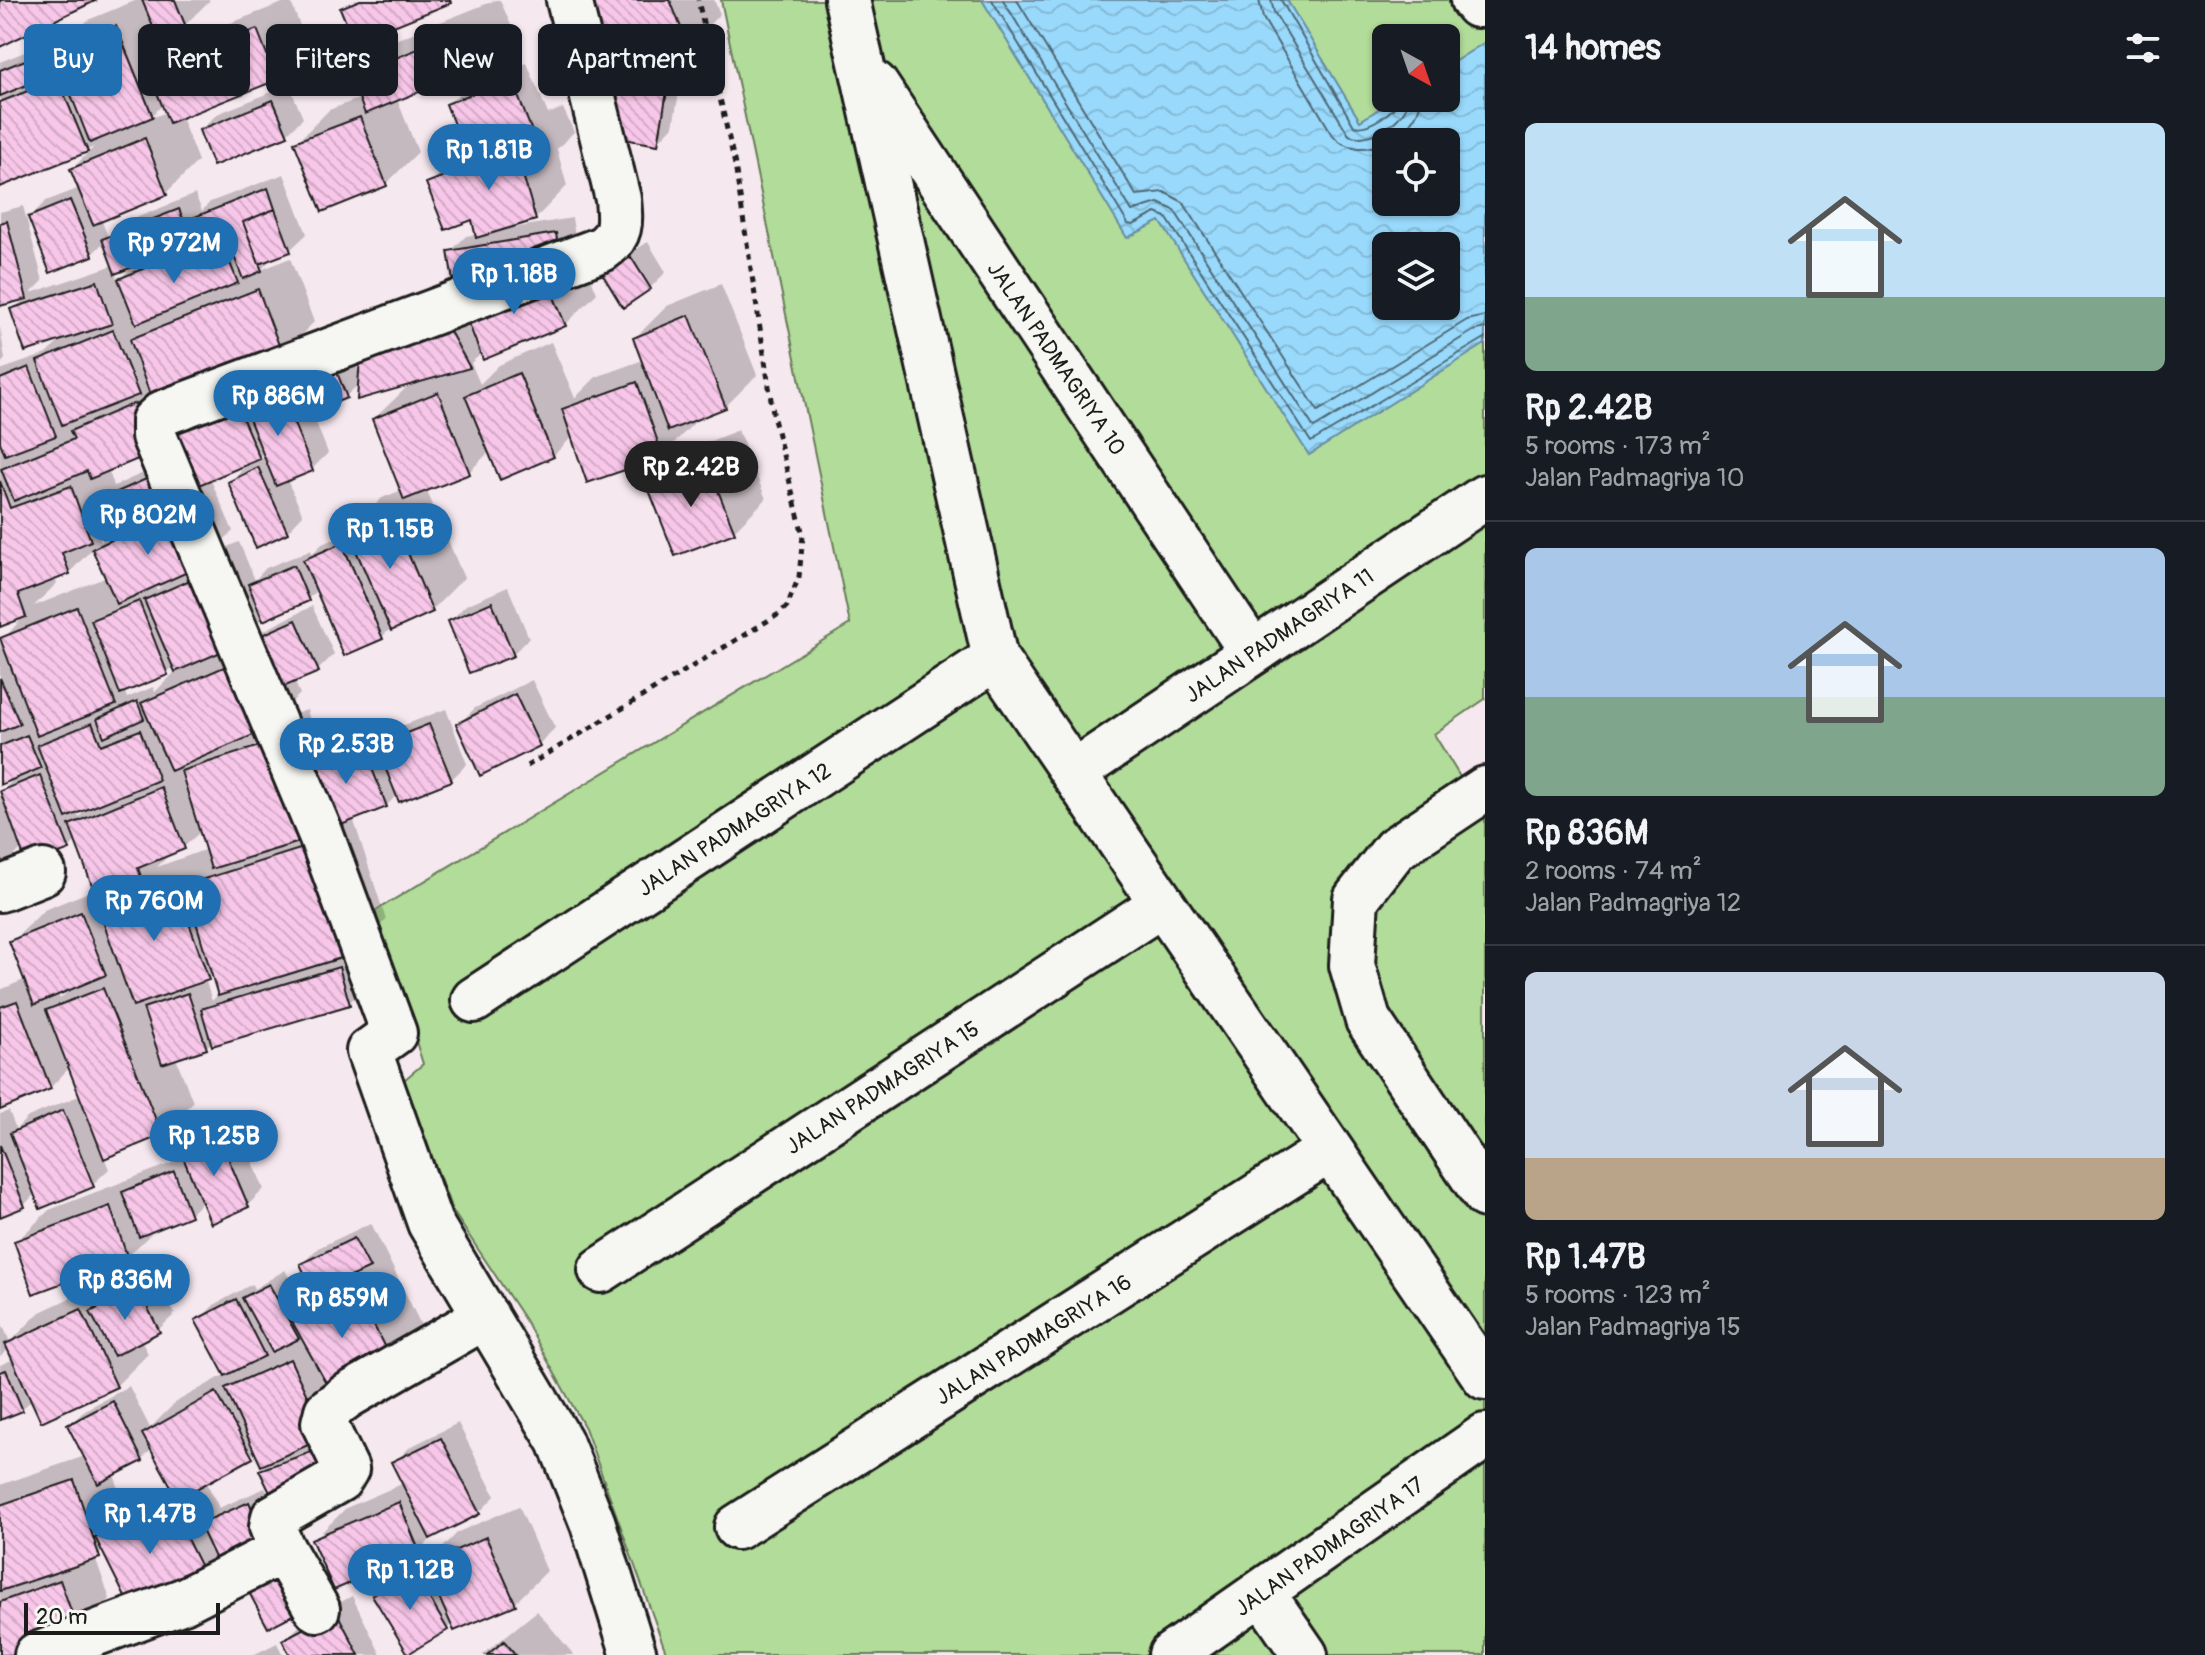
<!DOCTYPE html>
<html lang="en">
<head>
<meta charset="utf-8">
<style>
	:root { --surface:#171b24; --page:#242831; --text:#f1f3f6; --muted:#9ea1a6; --line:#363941; --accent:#1f6fb2 }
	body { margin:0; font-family:Pangolin,sans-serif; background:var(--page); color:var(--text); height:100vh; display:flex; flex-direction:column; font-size:30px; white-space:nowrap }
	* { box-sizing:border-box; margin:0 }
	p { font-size:26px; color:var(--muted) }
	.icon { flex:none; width:44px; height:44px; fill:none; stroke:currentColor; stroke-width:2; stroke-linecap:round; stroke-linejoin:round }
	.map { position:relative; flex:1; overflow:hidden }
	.side { display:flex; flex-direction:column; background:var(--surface); width:720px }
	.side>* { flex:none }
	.top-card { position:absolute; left:24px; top:24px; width:760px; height:72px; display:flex; gap:16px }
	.needle { width:52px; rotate:140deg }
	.buttons { position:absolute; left:1372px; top:24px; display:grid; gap:16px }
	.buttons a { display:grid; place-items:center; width:88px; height:88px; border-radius:12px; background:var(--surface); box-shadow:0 2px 6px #0004; font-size:40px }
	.scale { position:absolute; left:24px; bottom:20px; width:196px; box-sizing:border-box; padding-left:8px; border:4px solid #1c1c1c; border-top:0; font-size:22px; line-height:28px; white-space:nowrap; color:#1c1c1c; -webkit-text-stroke:6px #f6f6f2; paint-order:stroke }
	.price { position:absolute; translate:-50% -68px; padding:0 18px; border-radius:28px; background:var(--accent); color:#fff; font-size:26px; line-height:52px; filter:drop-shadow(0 2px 4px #0008) }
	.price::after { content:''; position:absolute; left:50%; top:48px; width:24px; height:18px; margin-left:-12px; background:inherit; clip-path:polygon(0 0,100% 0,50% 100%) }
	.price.current { background:#222; color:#fff }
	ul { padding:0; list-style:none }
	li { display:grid; align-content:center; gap:16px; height:424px; padding:0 40px }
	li+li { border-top:2px solid var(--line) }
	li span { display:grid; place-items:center; height:248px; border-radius:12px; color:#555 }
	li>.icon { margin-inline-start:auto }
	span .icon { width:144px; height:144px; fill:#fffc; stroke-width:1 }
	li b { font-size:34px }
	h2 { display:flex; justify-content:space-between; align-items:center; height:96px; padding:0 40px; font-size:34px }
	.pill { padding:0 28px; border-radius:12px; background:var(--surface); box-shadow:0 2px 6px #0004; font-size:28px; line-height:72px }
	.pill.current { background:var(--accent); color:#fff }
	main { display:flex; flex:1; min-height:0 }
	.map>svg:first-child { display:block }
</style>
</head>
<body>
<main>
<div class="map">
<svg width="1485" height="1655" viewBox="0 0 1485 1655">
	<defs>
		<pattern id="water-waves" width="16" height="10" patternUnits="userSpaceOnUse" patternTransform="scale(2)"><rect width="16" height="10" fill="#99d9fb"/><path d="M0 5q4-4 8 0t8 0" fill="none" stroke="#83bad7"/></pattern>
		<pattern id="building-back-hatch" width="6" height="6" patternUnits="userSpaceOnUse" patternTransform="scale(2)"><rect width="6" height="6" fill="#f7c6e8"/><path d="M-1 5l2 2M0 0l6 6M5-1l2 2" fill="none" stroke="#d3aac6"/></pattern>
	</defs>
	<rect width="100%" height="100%" fill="#f6e8ef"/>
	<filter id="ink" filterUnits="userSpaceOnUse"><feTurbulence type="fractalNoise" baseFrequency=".0125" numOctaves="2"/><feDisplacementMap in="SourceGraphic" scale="16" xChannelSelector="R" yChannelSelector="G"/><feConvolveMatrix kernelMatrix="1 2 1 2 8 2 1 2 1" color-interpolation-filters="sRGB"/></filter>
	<g filter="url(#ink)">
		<path fill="#b2dc99" stroke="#677c5a" stroke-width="2" fill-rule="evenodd" d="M 721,0 L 1485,0 L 1485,699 L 1434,734 L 1485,818 L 1485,1655 L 667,1655 L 585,1428 L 525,1320 L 452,1210 L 404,1080 L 423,1064 L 375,911 L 850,624 ZM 1386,38 L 1446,38 L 1446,98 L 1386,98 ZM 1386,142 L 1446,142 L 1446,202 L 1386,202 ZM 1386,246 L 1446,246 L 1446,306 L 1386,306 Z"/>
		<path fill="url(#water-waves)" stroke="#678da2" stroke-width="2" fill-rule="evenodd" d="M 982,0 L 1287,0 L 1360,121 L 1396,98 L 1446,98 L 1446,67 L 1485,42 L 1485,344 L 1309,455 L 1160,221 L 1127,238 ZM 1386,142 L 1446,142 L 1446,202 L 1386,202 ZM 1386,246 L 1446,246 L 1446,306 L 1386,306 Z"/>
		<path fill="#0003" fill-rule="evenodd" d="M 137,0 L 210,0 L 185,25 L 164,34 L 171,53 L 184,41 L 290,0 L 308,46 L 276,78 L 181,117 L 198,161 L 166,193 L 101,219 L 108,237 L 121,224 L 195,194 L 202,211 L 210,202 L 284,174 L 307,234 L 290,250 L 274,256 L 261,270 L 290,258 L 314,322 L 282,354 L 350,351 L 361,377 L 475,286 L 450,252 L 466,236 L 477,234 L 473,218 L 429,184 L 466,149 L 449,104 L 465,88 L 527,63 L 548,114 L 563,108 L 574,132 L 557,149 L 567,186 L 535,219 L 512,225 L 513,228 L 572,218 L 576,242 L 597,293 L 565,325 L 482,353 L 471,363 L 480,384 L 499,365 L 551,342 L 575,398 L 596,377 L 643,360 L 635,338 L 667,306 L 721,284 L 757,375 L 725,407 L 693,419 L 694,423 L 662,455 L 573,436 L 553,456 L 490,451 L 469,472 L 426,489 L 464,578 L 432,610 L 390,629 L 382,637 L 345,654 L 318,589 L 308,599 L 264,616 L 234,646 L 312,606 L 334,654 L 318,670 L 294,680 L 300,694 L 273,721 L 307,710 L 320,753 L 378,729 L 383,740 L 394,729 L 446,709 L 467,764 L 451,780 L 398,794 L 386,806 L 353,818 L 386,920 L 370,935 L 381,971 L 349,1003 L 213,1041 L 206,1047 L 176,1058 L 193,1102 L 161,1134 L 104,1157 L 109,1169 L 92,1185 L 36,1193 L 24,1205 L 0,1215 L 0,1114 L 9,1111 L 16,1129 L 28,1117 L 81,1095 L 70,1067 L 50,1088 L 0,1108 L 0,990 L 26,979 L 12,942 L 44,910 L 96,889 L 77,840 L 69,848 L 22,848 L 0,870 L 0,793 L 17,776 L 0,783 L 0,643 L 25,615 L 0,625 L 0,370 L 46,354 L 63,338 L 13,310 L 25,298 L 0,304 L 0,212 L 23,206 L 43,281 L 31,293 L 114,265 L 105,241 L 92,254 L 30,217 L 46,201 L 80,188 L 72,169 L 94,147 L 1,185 L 0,62 L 64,36 L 66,42 L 88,20 ZM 164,104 L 167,112 L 148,119 ZM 227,234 L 231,243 L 206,253 L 202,244 ZM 136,263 L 118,281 L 115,272 ZM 361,382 L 411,383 L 374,419 L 402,490 L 382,498 L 350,532 L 322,544 L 312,554 L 311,550 L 266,568 L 255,580 L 239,542 L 210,554 L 233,531 L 210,478 L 251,460 L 230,482 L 287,532 L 303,515 L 287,480 L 312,469 L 328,453 L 311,410 L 346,396 ZM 168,436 L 177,458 L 114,486 L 108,469 ZM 265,451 L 267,456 L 254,462 ZM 101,528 L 105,538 L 101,542 L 98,532 ZM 94,547 L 107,577 L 34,606 L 57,583 L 55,578 L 69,573 ZM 167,579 L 157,590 L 155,585 ZM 174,666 L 176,671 L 155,692 L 153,687 L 127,698 L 125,693 L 130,688 L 167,673 ZM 91,805 L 79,817 L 77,811 ZM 201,831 L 207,849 L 157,867 L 171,853 L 184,847 ZM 182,875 L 184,879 L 136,896 L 136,891 ZM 213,973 L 219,993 L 212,1001 L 205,979 ZM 72,987 L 60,999 L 58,993 Z
			M 496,0 L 500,0 L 514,32 L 482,64 L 397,99 L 418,152 L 386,184 L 323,210 L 296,143 L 329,110 L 361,98 L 353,77 L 385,44 Z
			M 581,0 L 714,0 L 720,14 L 688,46 L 644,63 L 683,70 L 673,126 L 657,143 L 619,78 L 626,71 Z
			M 289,85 L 303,118 L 287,134 L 201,130 L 217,114 Z
			M 648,242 L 666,272 L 650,288 L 623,305 L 605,275 L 621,259 Z
			M 0,326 L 5,359 L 0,365 Z
			M 738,430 L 766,499 L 734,531 L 649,485 L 681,453 Z
			M 508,587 L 529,638 L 513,654 L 450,621 L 466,605 Z
			M 532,680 L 555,728 L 539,744 L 459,724 L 475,708 Z
			M 234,1117 L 264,1189 L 248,1205 L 203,1201 L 190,1214 L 157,1228 L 127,1257 L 16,1242 L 49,1210 L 185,1158 L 181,1149 L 197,1133 Z
			M 371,1223 L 423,1329 L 319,1440 L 358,1455 L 261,1470 L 271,1460 L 257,1451 L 206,1481 L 219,1508 L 265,1488 L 284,1530 L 204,1573 L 104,1551 L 95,1557 L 110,1599 L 78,1632 L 16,1655 L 0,1655 L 0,1485 L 85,1456 L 69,1426 L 85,1410 L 129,1386 L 150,1428 L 176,1402 L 226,1374 L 198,1321 L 214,1305 L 252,1284 L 254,1289 L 285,1270 L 305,1305 L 316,1294 L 302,1264 L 318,1248 ZM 152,1449 L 172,1484 L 126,1510 L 114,1474 L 142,1459 Z
			M 153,1273 L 175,1314 L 158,1330 L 141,1339 L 148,1354 L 116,1386 L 33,1399 L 22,1409 L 0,1418 L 0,1365 L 14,1359 L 9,1348 L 0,1357 L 0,1319 L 10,1342 L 40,1312 L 113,1278 L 119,1291 Z
			M 458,1423 L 495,1496 L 479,1513 L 437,1533 L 419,1551 L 314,1540 L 346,1508 L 404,1483 L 394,1463 L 410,1447 Z
			M 519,1506 L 547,1571 L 515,1603 L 452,1623 L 447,1629 L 374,1595 L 391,1579 L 430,1555 L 432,1559 L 458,1532 Z
			M 352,1596 L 381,1655 L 292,1655 L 285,1641 L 301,1624 Z
			M 537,1611 L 574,1655 L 482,1655 Z
			M 277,1643 L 283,1655 L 253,1655 Z"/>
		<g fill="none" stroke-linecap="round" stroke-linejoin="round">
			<path stroke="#4e6875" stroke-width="2" d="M 992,0 L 1128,224 L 1133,225 L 1156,213 L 1166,217 L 1311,442 L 1485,338
				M 1003,0 L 1132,211 L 1158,203 L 1174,210 L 1314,428 L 1473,331 L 1485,328
				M 1017,0 L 1136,195 L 1164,192 L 1183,202 L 1318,411 L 1467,320 L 1485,316
				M 1259,0 L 1263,18 L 1332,134 C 1358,168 1419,134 1421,98
				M 1271,0 L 1274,12 L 1349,135 C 1369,144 1407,120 1409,98
				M 1281,0 L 1354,126 C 1367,130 1396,112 1399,98"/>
		</g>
		<path fill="url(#building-back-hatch)" stroke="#1c1c1c" stroke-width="2" d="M 0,0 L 97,0 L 0,47 Z
			M 142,0 L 175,0 L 186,27 L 158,39 Z
			M 360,0 L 450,0 L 451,3 L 354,42 L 340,8 Z
			M 580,0 L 670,0 L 689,48 L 609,80 Z
			M 116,26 L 153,117 L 90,143 L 54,52 Z
			M 257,29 L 277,80 L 169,123 L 149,72 Z
			M 467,29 L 483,66 L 365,114 L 351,76 Z
			M 48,51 L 56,73 L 0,96 L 0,70 Z
			M 617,77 L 668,85 L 658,145 L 606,136 Z
			M 511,78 L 531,129 L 466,155 L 446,104 Z
			M 58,79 L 88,152 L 0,187 L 0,102 Z
			M 273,100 L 288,136 L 213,166 L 199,130 Z
			M 360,117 L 387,186 L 322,212 L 294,142 Z
			M 145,138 L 167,195 L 93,225 L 70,169 Z
			M 530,138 L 543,166 L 523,175 L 536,220 L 476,238 L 472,220 L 445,230 L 426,183 L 468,167 L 489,163 L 487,158 Z
			M 268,188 L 275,209 L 243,222 L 262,271 L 243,279 L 226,236 L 203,246 L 192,218 Z
			M 70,200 L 93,256 L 50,273 L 28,217 Z
			M 179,209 L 193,243 L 115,274 L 102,239 Z
			M 275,209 L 291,252 L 259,264 L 243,222 Z
			M 7,221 L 27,299 L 0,306 L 0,223 Z
			M 556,233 L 560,262 L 453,281 L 448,251 Z
			M 184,252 L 190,268 L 226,253 L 238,283 L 136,324 L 118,279 Z
			M 631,257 L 651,289 L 623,308 L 603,275 Z
			M 544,273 L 566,326 L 483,360 L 462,306 Z
			M 97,281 L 112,324 L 25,352 L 10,309 Z
			M 258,289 L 283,356 L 153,403 L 130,339 Z
			M 689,315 L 726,408 L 668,431 L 633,338 Z
			M 442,317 L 470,368 L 357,400 L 361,344 Z
			M 113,330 L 139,395 L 62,425 L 37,361 Z
			M 334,365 L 347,398 L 296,418 L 284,386 Z
			M 29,367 L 56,436 L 5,455 L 0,442 L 0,379 Z
			M 519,373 L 554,457 L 500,480 L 465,396 Z
			M 637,382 L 663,457 L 587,483 L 562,409 Z
			M 280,389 L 313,471 L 276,486 L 243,404 Z
			M 438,392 L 470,474 L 404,500 L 372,419 Z
			M 235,401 L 260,459 L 187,490 L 163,431 Z
			M 135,403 L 155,452 L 90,479 L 87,471 L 14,501 L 1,469 L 74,439 L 70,431 Z
			M 706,461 L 735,533 L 675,556 L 647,485 Z
			M 258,467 L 288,533 L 256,548 L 228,482 Z
			M 164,471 L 179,504 L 103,538 L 88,505 Z
			M 0,481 L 10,508 L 71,486 L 91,541 L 62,553 L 70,574 L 18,594 L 26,617 L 0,627 Z
			M 178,509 L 203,565 L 117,604 L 92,549 Z
			M 390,511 L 433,612 L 391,631 L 347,530 Z
			M 342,543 L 383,639 L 344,656 L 303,560 Z
			M 294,565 L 309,601 L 263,621 L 248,584 Z
			M 206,573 L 237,645 L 175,672 L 144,600 Z
			M 139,601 L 168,675 L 120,694 L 91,620 Z
			M 492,602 L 514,656 L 469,673 L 448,621 Z
			M 77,607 L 116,705 L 37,736 L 0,638 Z
			M 296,620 L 319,672 L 276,690 L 253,639 Z
			M 240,660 L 269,728 L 171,771 L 141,703 Z
			M 0,678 L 20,724 L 0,732 Z
			M 515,694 L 540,746 L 480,776 L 456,724 Z
			M 137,701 L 144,719 L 104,737 L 97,719 Z
			M 92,723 L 101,745 L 140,730 L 159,780 L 66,818 L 37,745 Z
			M 429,724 L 452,781 L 399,802 L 376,745 Z
			M 27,735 L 41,768 L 0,785 L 0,746 Z
			M 275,741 L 306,840 L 211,869 L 181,771 Z
			M 362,743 L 387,807 L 331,829 L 306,765 Z
			M 40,775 L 70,850 L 27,866 L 0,791 Z
			M 161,787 L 185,849 L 138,868 L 143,883 L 98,901 L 69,825 Z
			M 319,843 L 354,954 L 218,996 L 185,885 Z
			M 174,880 L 209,980 L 133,1006 L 98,907 Z
			M 81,912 L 106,975 L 34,1005 L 9,941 Z
			M 339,967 L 350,1005 L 212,1046 L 201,1009 Z
			M 103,988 L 162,1135 L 104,1159 L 46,1010 Z
			M 188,993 L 207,1049 L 162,1064 L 143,1008 Z
			M 17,1001 L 51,1089 L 0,1110 L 0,1007 Z
			M 63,1110 L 94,1187 L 40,1209 L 10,1133 Z
			M 217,1132 L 249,1207 L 211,1224 L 179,1148 Z
			M 0,1145 L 25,1207 L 0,1217 Z
			M 174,1171 L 191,1216 L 139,1237 L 122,1192 Z
			M 110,1206 L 128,1259 L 33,1294 L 14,1241 Z
			M 354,1238 L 370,1268 L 314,1294 L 300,1264 Z
			M 353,1283 L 392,1362 L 334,1397 L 290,1318 Z
			M 269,1284 L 299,1339 L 272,1352 L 242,1298 Z
			M 137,1287 L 160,1332 L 114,1356 L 90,1312 Z
			M 236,1299 L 265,1356 L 225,1376 L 195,1320 Z
			M 81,1309 L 117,1387 L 41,1422 L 5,1344 Z
			M 290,1359 L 326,1437 L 261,1466 L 225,1388 Z
			M 6,1370 L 23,1411 L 0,1420 L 0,1372 Z
			M 216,1392 L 253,1458 L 178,1499 L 142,1434 Z
			M 113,1401 L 143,1461 L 98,1484 L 67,1425 Z
			M 441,1438 L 480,1514 L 430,1539 L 391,1462 Z
			M 329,1446 L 343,1473 L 275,1503 L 259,1470 Z
			M 74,1480 L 100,1558 L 0,1591 L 0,1505 Z
			M 168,1501 L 205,1575 L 132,1611 L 95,1537 Z
			M 249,1502 L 269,1548 L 221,1570 L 199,1524 Z
			M 399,1502 L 420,1553 L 334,1590 L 311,1539 Z
			M 486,1537 L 516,1605 L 454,1631 L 424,1564 Z
			M 285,1562 L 308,1607 L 268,1628 L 244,1583 Z
			M 413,1570 L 448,1630 L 408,1654 L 372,1595 Z
			M 60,1580 L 79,1633 L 21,1655 L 0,1655 L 0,1602 Z
			M 336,1611 L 359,1655 L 290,1655 L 282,1640 Z
			M 504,1641 L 516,1655 L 487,1655 Z"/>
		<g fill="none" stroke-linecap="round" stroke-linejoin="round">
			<defs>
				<path id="minor" d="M 569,0 L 618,199 C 620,222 622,235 602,249 L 163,413 L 154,421 L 154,436 L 321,835 L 394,1033 L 369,1051 L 430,1223 L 560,1441 L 593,1524 L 634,1655
					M 847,0 L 995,658 L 1485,1377
					M 1473,0 L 1477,5
					M 875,84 L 1252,652
					M 1073,773 L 1485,497
					M 1485,789 L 1395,849 L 1356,899 L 1352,965 L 1368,1020 L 1485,1195
					M 0,889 L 43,872
					M 474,1000 L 995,658
					M 601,1270 L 1162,904
					M 737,1527 L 1328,1151
					M 283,1550 L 317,1609
					M 1263,1594 L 1305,1655
					M 37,1655 L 183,1601 L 283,1550 L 272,1527 L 274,1517 L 340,1479 L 346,1469 L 324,1423 L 327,1411 L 347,1396 L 486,1316
					M 1171,1655 L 1485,1436"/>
			</defs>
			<use href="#minor" stroke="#1c1c1c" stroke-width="50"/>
			<path stroke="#1c1c1c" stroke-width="5" stroke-dasharray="6 6" stroke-linecap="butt" d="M 527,766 L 779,614 L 787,606 L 799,577 L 803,535 L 774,419 L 735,165 L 698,0"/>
			<use href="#minor" stroke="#f6f6f2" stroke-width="44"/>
		</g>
	</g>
	<g text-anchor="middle" stroke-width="6" stroke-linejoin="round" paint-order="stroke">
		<g font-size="22" fill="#1c1c1c" stroke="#f6f6f2">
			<text transform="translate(1057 358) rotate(56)" y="8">JALAN PADMAGRIYA 10</text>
			<text transform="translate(1279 635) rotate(-34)" y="8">JALAN PADMAGRIYA 11</text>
			<text transform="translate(734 829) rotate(-33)" y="8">JALAN PADMAGRIYA 12</text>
			<text transform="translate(882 1087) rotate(-33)" y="8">JALAN PADMAGRIYA 15</text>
			<text transform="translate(1033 1339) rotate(-32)" y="8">JALAN PADMAGRIYA 16</text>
			<text transform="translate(1329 1546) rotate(-35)" y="8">JALAN PADMAGRIYA 17</text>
		</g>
	</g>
</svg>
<div class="buttons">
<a><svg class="needle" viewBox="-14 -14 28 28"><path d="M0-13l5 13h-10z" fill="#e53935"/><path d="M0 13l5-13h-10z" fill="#9ea1a6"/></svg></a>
<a><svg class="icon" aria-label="locate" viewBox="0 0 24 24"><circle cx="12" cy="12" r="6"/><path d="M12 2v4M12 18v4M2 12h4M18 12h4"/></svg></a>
<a><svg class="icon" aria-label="layers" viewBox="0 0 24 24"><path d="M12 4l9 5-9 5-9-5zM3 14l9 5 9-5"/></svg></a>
</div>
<div class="scale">20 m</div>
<b class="price" style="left:489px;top:192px">Rp 1.81B</b>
<b class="price" style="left:174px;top:285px">Rp 972M</b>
<b class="price" style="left:514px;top:316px">Rp 1.18B</b>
<b class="price" style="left:278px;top:438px">Rp 886M</b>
<b class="price current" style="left:691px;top:509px">Rp 2.42B</b>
<b class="price" style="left:148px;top:557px">Rp 802M</b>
<b class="price" style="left:390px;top:571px">Rp 1.15B</b>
<b class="price" style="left:346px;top:786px">Rp 2.53B</b>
<b class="price" style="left:154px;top:943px">Rp 760M</b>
<b class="price" style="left:214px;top:1178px">Rp 1.25B</b>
<b class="price" style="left:125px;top:1322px">Rp 836M</b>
<b class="price" style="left:342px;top:1340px">Rp 859M</b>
<b class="price" style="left:150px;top:1556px">Rp 1.47B</b>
<b class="price" style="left:410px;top:1612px">Rp 1.12B</b>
<div class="top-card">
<a class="pill current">Buy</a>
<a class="pill">Rent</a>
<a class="pill">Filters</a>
<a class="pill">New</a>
<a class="pill">Apartment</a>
</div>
</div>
<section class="side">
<h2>14 homes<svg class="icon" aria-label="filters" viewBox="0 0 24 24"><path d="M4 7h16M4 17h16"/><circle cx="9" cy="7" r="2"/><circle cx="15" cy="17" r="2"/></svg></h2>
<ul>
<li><span style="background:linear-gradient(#bfe0f5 70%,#7fa58c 0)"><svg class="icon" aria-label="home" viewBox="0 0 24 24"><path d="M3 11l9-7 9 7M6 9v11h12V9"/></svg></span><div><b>Rp 2.42B</b><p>5 rooms · 173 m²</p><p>Jalan Padmagriya 10</p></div></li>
<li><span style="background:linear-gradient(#a9c7e8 60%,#7fa58c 0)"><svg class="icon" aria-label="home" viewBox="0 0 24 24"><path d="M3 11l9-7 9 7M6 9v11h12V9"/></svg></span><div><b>Rp 836M</b><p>2 rooms · 74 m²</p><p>Jalan Padmagriya 12</p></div></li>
<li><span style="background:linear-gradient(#c9d6e8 75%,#b9a48a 0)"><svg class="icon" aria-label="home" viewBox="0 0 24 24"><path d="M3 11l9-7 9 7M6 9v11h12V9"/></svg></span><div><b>Rp 1.47B</b><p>5 rooms · 123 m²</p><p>Jalan Padmagriya 15</p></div></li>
</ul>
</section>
</main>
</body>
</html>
